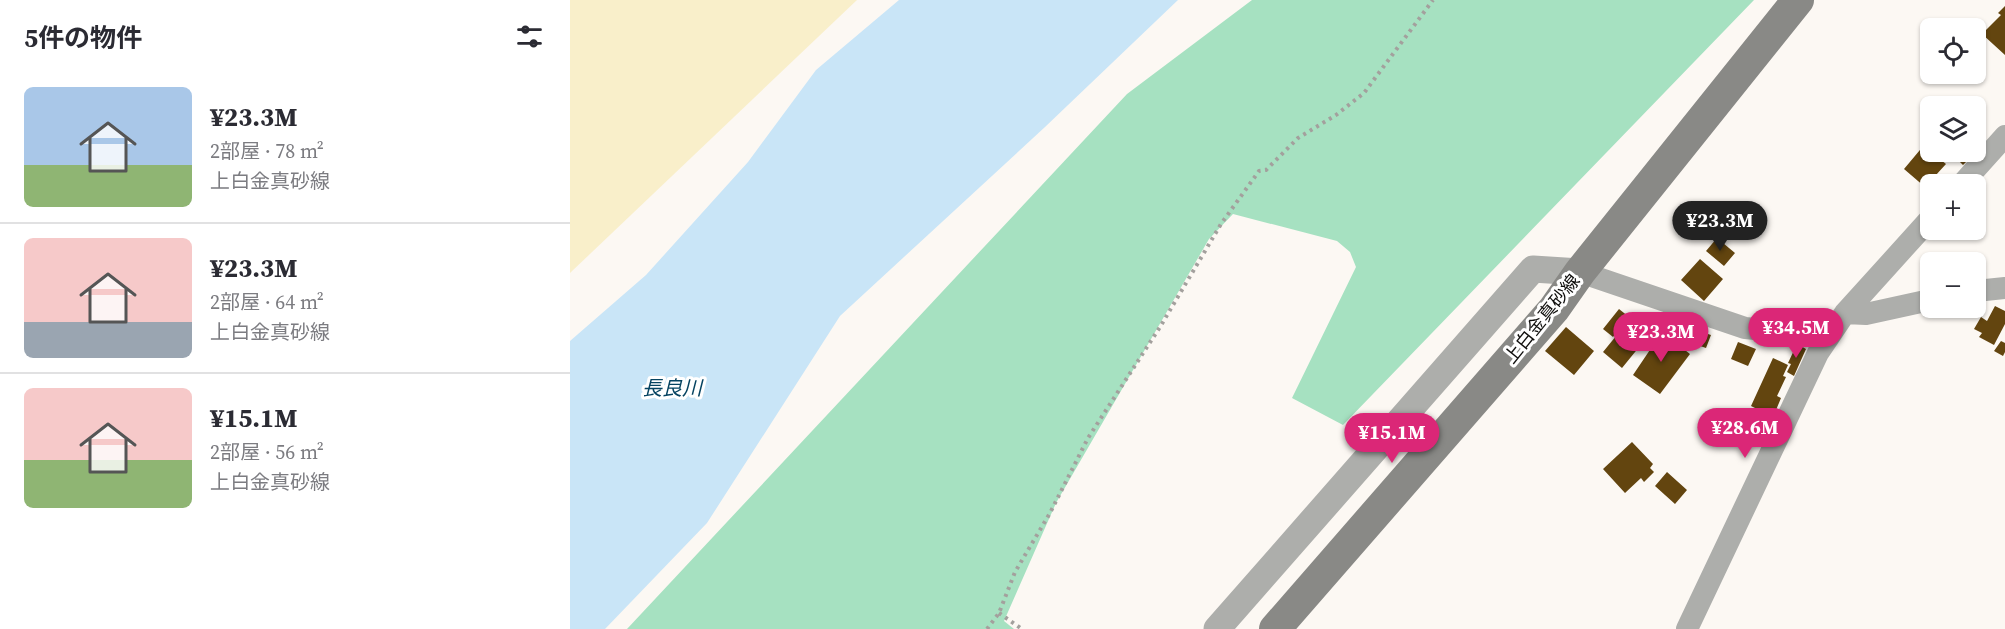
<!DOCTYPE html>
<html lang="ja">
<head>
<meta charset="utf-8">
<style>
	:root { --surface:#fff; --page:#f7f7f7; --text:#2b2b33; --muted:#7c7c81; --line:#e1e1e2; --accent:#db2777 }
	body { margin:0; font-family:"Source Serif 4","Noto Sans JP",serif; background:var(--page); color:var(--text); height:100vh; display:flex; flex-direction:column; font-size:22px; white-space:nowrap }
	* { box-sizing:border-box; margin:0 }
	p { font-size:20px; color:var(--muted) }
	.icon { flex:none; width:33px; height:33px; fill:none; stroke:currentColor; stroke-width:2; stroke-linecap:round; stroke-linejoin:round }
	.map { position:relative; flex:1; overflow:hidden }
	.panel { display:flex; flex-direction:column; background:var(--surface); width:570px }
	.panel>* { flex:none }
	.buttons { position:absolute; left:1350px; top:18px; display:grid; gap:12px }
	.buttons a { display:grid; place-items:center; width:66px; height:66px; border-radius:9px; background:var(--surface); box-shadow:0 2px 4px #0004; font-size:30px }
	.price { position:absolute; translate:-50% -51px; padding:0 14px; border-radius:21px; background:var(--accent); color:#fff; font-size:20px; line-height:39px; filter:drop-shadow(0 2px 3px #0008) }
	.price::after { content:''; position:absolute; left:50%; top:36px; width:18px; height:14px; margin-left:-9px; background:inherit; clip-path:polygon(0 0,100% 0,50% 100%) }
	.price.current { background:#222; color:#fff }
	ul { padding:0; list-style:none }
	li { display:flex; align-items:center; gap:18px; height:150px; padding:0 24px }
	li+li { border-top:2px solid var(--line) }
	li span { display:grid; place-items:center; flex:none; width:168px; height:120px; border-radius:9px; color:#555 }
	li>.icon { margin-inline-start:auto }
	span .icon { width:72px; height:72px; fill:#fffc; stroke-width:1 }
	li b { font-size:26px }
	h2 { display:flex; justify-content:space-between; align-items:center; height:72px; padding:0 24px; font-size:26px }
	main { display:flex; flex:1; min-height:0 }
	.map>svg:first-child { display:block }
</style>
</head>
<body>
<main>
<section class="panel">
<h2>5件の物件<svg class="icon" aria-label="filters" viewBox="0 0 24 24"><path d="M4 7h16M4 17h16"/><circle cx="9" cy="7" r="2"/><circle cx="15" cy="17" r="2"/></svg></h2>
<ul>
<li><span style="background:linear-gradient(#a9c7e8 65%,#8fb573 0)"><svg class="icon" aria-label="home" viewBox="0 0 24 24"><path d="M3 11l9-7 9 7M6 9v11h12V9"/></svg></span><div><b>¥23.3M</b><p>2部屋 · 78 m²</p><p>上白金真砂線</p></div></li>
<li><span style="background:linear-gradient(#f6c9c9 70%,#9aa5b1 0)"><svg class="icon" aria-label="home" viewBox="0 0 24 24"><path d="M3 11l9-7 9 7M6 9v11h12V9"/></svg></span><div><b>¥23.3M</b><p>2部屋 · 64 m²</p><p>上白金真砂線</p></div></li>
<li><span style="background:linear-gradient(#f6c9c9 60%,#8fb573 0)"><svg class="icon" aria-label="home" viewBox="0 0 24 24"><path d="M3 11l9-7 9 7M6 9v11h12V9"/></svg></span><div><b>¥15.1M</b><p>2部屋 · 56 m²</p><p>上白金真砂線</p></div></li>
</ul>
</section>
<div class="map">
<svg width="1435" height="629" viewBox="0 0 1435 629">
	<rect width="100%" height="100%" fill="#fcf8f3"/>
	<path fill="#a6e1c1" d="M 682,0 L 1184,0 L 773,425 L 722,398 L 786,267 L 780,252 L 767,241 L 663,214 L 639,239 L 486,503 L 434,621 L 444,629 L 57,629 L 557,94 Z"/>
	<path fill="#f9efca" d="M 0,0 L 287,0 L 0,273 Z"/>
	<path fill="#c9e5f7" d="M 329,0 L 608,0 L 475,127 L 270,316 L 137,523 L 35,629 L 0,629 L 0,341 L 76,275 L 178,162 L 246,70 Z"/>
	<path fill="#63450f" d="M 1435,6 L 1435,55 L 1412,34 L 1431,15 L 1428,13 Z
		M 1360,138 L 1360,152 L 1377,153 L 1371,160 L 1376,164 L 1355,187 L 1334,169 Z
		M 1380,152 L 1394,152 L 1400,158 L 1393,165 Z
		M 1147,238 L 1165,253 L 1154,266 L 1136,251 Z
		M 1130,259 L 1153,279 L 1134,301 L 1111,280 Z
		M 1425,306 L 1435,311 L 1435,324 L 1424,345 L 1409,337 L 1412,333 L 1404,329 L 1411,317 L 1417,321 Z
		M 1049,309 L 1059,317 L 1043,337 L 1033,329 Z
		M 1064,314 L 1083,330 L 1052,368 L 1033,352 Z
		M 1105,323 L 1141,335 L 1136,348 L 1101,336 Z
		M 996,327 L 1024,351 L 1004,375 L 975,351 Z
		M 1092,332 L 1120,354 L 1090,394 L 1063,375 Z
		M 1431,341 L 1435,343 L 1435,352 L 1433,356 L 1424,351 Z
		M 1168,342 L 1186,349 L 1178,366 L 1161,359 Z
		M 1227,344 L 1236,349 L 1224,376 L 1217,372 L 1221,364 L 1218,363 Z
		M 1203,358 L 1218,365 L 1213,376 L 1216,377 L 1207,396 L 1211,398 L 1203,417 L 1181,406 Z
		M 1062,442 L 1083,464 L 1080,468 L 1084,472 L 1074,482 L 1071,478 L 1055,493 L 1033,469 Z
		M 1097,472 L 1117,490 L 1105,504 L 1085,486 Z"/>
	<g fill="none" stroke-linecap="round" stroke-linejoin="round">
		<path stroke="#a3a09d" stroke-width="4" stroke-dasharray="3 4.5" stroke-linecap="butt" d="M 429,613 L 452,629
			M 417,629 L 429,613 L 445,572 L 480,513 L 518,438 L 590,327 L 651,224 L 689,171 L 696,170 L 728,138 L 766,115 L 794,93 L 863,0"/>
		<path stroke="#adaeab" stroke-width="22" d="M 1392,184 L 1435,136
			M 1010,272 L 1175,328 L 1227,333 L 1264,328
			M 1406,291 L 1435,288
			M 1275,313 L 1296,314 L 1360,300
			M 1117,629 L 1248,353 L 1275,313 L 1360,219"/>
		<path stroke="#adaeab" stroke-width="27" d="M 647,629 L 963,269 L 1010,272"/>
		<path stroke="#898986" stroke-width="32" d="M 705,629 L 984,309 L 1010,272 L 1228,0"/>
	</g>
	<g text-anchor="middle" stroke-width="6" stroke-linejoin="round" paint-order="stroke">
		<g font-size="18" fill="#0e0d0b" stroke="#fff">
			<text transform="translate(972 319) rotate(-51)" y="6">上白金真砂線</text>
		</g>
		<g font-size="20" font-style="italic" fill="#054361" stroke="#fff">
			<text x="102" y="395">長良川</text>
		</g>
	</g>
</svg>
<div class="buttons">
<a><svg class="icon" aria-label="locate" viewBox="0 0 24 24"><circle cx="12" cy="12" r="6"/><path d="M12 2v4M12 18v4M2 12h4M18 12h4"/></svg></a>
<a><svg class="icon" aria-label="layers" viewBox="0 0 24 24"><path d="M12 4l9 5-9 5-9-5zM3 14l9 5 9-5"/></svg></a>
<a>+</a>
<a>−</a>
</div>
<b class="price current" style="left:1150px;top:252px">¥23.3M</b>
<b class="price" style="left:1226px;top:359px">¥34.5M</b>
<b class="price" style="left:1091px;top:363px">¥23.3M</b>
<b class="price" style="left:1175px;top:459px">¥28.6M</b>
<b class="price" style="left:822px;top:464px">¥15.1M</b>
</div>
</main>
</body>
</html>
